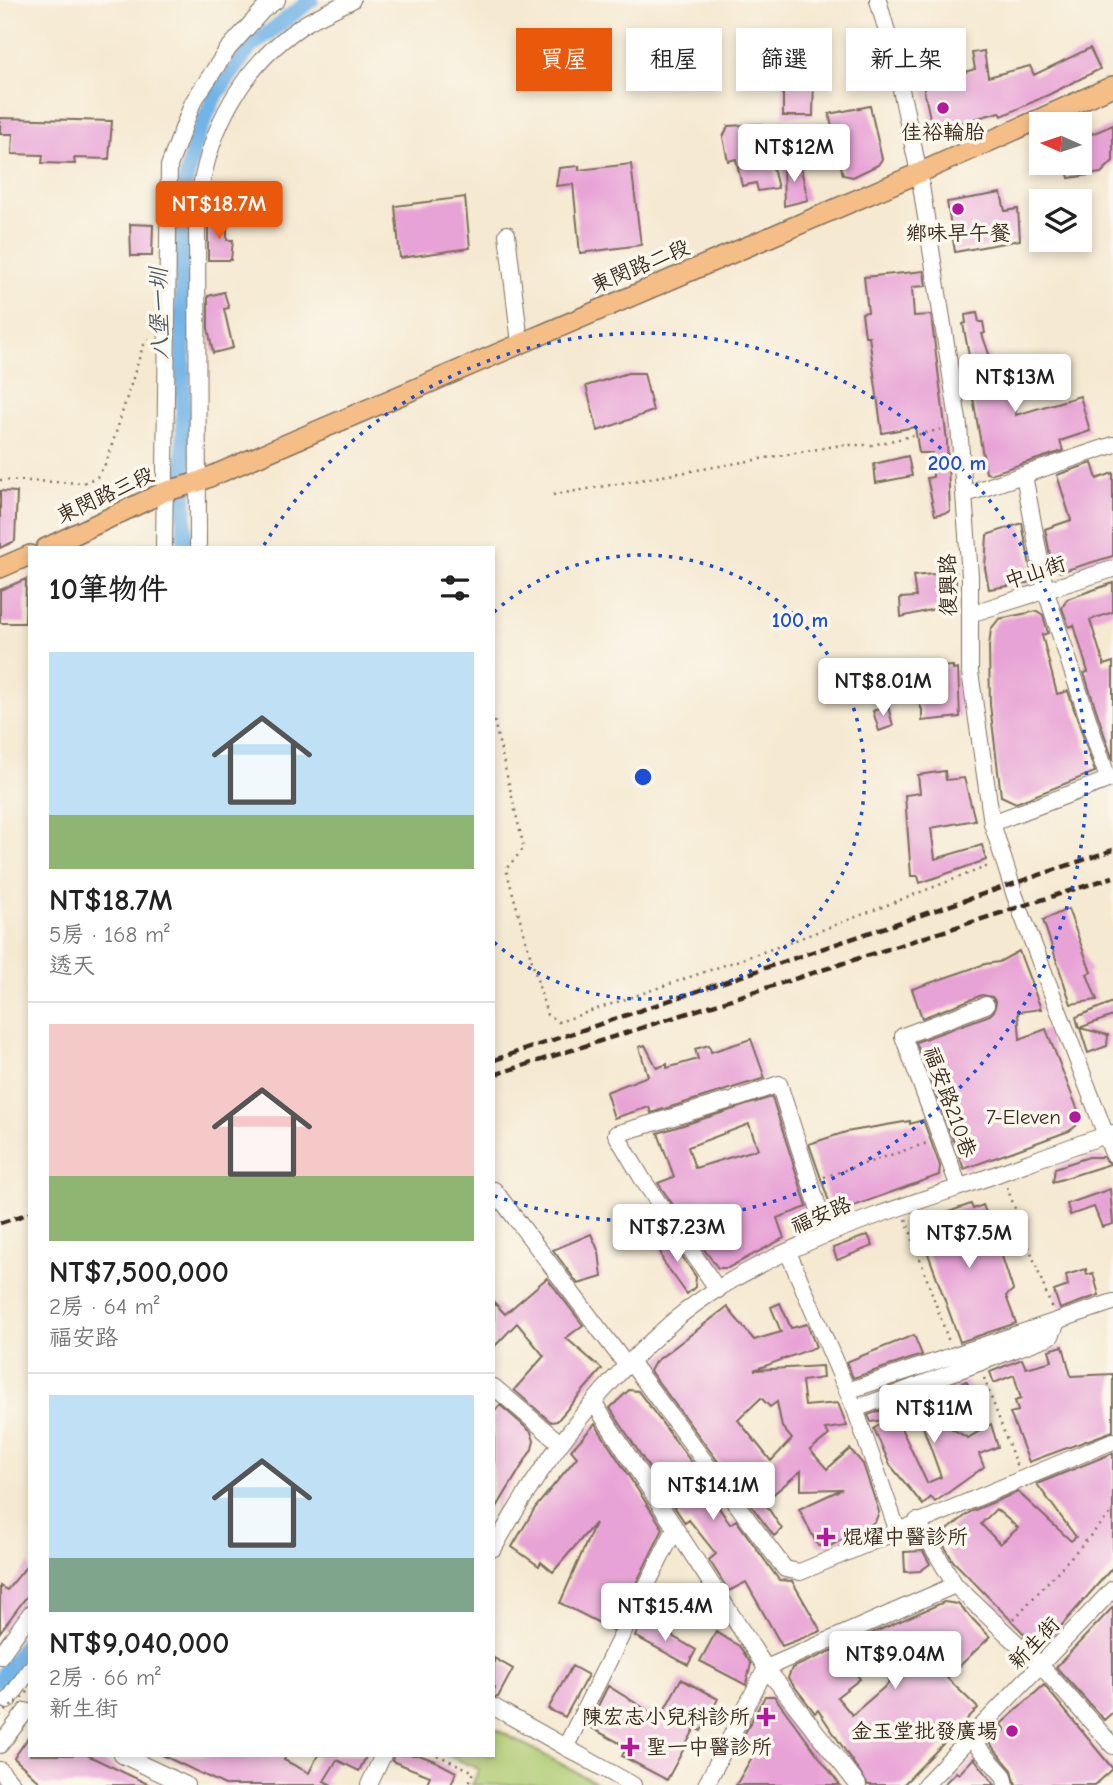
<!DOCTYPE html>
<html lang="zh-TW">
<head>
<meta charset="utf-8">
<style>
	:root { --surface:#fff; --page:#f6f6f6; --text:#222; --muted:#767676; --line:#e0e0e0; --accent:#ea580c }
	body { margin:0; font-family:"Comic Neue","LXGW WenKai TC",sans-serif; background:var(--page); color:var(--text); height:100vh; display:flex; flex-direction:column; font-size:26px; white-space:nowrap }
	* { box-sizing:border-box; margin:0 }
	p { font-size:23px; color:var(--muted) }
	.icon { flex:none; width:38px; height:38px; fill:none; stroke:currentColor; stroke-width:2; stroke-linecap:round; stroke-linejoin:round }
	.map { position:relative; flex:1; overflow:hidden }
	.drawer { position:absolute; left:28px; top:546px; width:467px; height:1211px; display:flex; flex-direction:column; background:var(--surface); border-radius:0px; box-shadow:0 4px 10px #0003 }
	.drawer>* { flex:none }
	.hud { position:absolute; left:516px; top:28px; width:492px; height:63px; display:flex; gap:14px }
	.needle { width:46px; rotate:273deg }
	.controls { position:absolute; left:1029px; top:112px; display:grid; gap:14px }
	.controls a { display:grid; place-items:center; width:63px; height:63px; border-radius:0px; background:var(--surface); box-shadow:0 4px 10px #0003; font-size:35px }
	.price { position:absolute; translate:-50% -60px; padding:0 16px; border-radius:7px; background:#fff; color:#222; font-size:23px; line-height:46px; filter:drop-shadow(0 2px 4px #0008) }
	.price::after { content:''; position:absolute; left:50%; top:42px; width:21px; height:16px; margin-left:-10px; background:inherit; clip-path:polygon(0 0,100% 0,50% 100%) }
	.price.current { background:var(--accent); color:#fff }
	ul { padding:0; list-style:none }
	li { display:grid; align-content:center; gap:14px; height:371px; padding:0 21px }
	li+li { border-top:2px solid var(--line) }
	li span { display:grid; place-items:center; height:217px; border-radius:0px; color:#555 }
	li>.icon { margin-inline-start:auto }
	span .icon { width:126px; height:126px; fill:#fffc; stroke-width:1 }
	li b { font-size:30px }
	h2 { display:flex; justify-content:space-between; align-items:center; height:84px; padding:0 21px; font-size:30px }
	.chip { padding:0 24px; border-radius:0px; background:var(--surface); box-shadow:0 4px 10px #0003; font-size:24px; line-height:63px }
	.chip.current { background:var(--accent); color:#fff }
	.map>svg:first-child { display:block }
</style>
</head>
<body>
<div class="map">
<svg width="1113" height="1785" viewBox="0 0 1113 1785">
	<rect width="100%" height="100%" fill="#fbf7ec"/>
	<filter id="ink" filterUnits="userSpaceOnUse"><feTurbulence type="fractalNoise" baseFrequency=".0143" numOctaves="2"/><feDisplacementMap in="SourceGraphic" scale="14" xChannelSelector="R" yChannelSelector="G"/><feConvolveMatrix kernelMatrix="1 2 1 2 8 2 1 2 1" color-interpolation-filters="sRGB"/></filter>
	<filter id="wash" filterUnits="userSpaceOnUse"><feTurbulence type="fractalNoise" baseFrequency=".00686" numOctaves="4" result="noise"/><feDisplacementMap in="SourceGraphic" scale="28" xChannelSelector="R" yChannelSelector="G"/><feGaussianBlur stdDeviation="1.57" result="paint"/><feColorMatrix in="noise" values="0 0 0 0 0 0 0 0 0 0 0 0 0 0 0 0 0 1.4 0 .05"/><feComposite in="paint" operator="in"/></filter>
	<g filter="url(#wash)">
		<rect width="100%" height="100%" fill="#f5e9d1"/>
		<path fill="#aecb71" stroke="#747a48" stroke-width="2" d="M 494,1728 L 600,1785 L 472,1785 L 479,1769 L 447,1755 L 494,1755 Z"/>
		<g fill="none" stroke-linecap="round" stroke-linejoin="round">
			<path stroke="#72b4e7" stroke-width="16" d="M 185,548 L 181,200 L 195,142 L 214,98 L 249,48 L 311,0
				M 0,1680 L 30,1638"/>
		</g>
		<g id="blocks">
			<path fill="#e8a3d6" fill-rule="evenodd" d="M 1090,48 L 1100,69 L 1050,94 L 1002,116 L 1000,112 L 937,129 L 935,123 L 931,123 L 923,85 L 975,69 L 972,53 L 984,51 L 988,77 L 1030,66 L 1034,75 Z
				M 783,78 L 814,78 L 813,116 L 783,116 Z
				M 870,106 L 882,159 L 878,165 L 853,177 L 843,175 L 829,114 Z
				M 0,118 L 112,121 L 109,159 L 74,158 L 75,164 L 42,163 L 43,155 L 12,154 L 13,134 L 0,134 Z
				M 762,124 L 778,188 L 758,191 L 756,183 L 742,186 L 736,159 L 728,161 L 723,137 L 728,126 Z
				M 1113,125 L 1113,161 L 1101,173 L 1069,178 L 1065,163 L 1080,163 L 1080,139 Z
				M 799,160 L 808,200 L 784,206 L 783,163 Z
				M 631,164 L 641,245 L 580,253 L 573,184 L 556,186 L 559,168 L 579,166 L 579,170 Z
				M 1001,193 L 1005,211 L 1018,209 L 1020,240 L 955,252 L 947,202 Z
				M 465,197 L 470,248 L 400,258 L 395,206 Z
				M 208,219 L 227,220 L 227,240 L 233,240 L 231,260 L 208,260 Z
				M 130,224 L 153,225 L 152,256 L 131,256 Z
				M 924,271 L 926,286 L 912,287 L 914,316 L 931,315 L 947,441 L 950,512 L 935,515 L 927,478 L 933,477 L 932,453 L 919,453 L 915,427 L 882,433 L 869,336 L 865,336 L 862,313 L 868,312 L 864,277 Z
				M 224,292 L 229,308 L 224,309 L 233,348 L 213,353 L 208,328 L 208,296 Z
				M 977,313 L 979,322 L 983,322 L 985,333 L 982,334 L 995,371 L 1000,370 L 1002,381 L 1009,379 L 1016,415 L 1080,396 L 1090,431 L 1060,441 L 1063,451 L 990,474 L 986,473 L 973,398 L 977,397 L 963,324 L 966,323 L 965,315 Z
				M 628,373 L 644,373 L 653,411 L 598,431 L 586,386 Z
				M 908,456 L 912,476 L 876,483 L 874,464 Z
				M 1092,463 L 1097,479 L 1113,473 L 1113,556 L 1060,572 L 1052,565 L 1045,529 L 1071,520 L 1057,475 Z
				M 0,491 L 17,492 L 15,541 L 0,548 Z
				M 1022,523 L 1033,582 L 989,589 L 985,568 L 987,535 Z
				M 956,572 L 956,604 L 901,617 L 900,598 L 916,597 L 913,576 Z
				M 26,579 L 25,623 L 0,623 L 0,590 Z
				M 1113,583 L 1113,612 L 1090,620 L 1104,665 L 1113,662 L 1113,761 L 1084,673 L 1088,672 L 1074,625 L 1069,627 L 1062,608 L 1067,599 Z
				M 1037,611 L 1043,615 L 1048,633 L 1042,635 L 1057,694 L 1068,691 L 1095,772 L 1016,803 L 1001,796 L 990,705 L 989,647 L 991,629 L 999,619 Z
				M 953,666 L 953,670 L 958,669 L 960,717 L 922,721 L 922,710 L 905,669 Z
				M 888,706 L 893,726 L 879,731 L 873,711 Z
				M 945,771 L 946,780 L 964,778 L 975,820 L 931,828 L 935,859 L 982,845 L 986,860 L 920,883 L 918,876 L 911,876 L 905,795 L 920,793 L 918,775 Z
				M 1068,909 L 1091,972 L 1087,974 L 1097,1000 L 1071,1004 L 1043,920 Z
				M 1019,951 L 1041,1009 L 1018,1012 L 1020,1039 L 1046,1029 L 1079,1113 L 1076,1126 L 1069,1131 L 964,1169 L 916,1042 L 990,1015 L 994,1011 L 996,1002 L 992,997 L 982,995 L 922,1018 L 912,989 L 985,964 L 999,962 Z
				M 1113,1002 L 1113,1016 L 1079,1028 L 1076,1017 Z
				M 1080,1028 L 1108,1035 L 1107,1046 L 1088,1053 Z
				M 751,1039 L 765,1078 L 651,1113 L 649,1107 L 614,1118 L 606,1092 L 648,1076 L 639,1047 L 645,1045 L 657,1068 L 667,1064 L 667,1068 L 698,1059 L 695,1049 L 709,1045 L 711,1052 Z
				M 772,1097 L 807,1207 L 777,1218 L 784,1238 L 728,1268 L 718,1268 L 694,1236 L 702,1230 L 692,1211 L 680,1215 L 658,1183 L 674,1177 L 658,1133 ZM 749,1124 L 758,1149 L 695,1168 L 688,1147 Z
				M 923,1120 L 940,1166 L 939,1175 L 840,1211 L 831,1207 L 809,1144 L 846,1132 L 910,1121 L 910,1124 Z
				M 1089,1157 L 1103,1157 L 1110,1164 L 1053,1182 L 1055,1168 Z
				M 1110,1189 L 1113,1224 L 1102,1227 L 1094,1207 L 1070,1215 L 1067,1204 Z
				M 971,1204 L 973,1209 L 983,1205 L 996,1238 L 1013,1290 L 1006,1296 L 1016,1323 L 960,1342 L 917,1223 Z
				M 591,1234 L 599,1252 L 602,1277 L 578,1284 L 553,1250 Z
				M 667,1234 L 696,1277 L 695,1287 L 687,1294 L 663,1261 L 657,1239 Z
				M 868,1235 L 873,1246 L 837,1260 L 833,1248 Z
				M 1086,1269 L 1087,1275 L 1093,1273 L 1099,1295 L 1060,1309 L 1054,1291 L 1068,1286 L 1066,1275 Z
				M 547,1278 L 583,1325 L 566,1338 L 602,1369 L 557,1421 L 551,1422 L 514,1390 L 544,1356 L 517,1323 L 494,1347 L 494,1302 L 505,1314 Z
				M 780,1303 L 791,1328 L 807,1324 L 816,1347 L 754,1370 L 822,1366 L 823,1378 L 802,1381 L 805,1406 L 838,1403 L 847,1426 L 825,1429 L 829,1435 L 810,1450 L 827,1469 L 850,1449 L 863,1464 L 879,1512 L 875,1522 L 832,1545 L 818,1546 L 799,1509 L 842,1489 L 801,1490 L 801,1471 L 764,1502 L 782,1529 L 774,1536 L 650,1371 L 655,1362 L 727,1307 L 754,1340 L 781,1332 L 771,1307 ZM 761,1398 L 770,1407 L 777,1402 L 782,1427 L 792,1439 L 771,1461 L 738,1420 Z
				M 914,1335 L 922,1355 L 853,1378 L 846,1362 Z
				M 1063,1346 L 1071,1376 L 1113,1374 L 1113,1431 L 1029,1462 L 1010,1413 L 1018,1411 L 1015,1401 L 1021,1399 L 1014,1375 L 994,1383 L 990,1372 L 1022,1359 L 1026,1368 L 1052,1361 L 1049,1350 Z
				M 966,1381 L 975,1395 L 943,1403 L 951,1428 L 968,1438 L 991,1424 L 998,1447 L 979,1454 L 984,1467 L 935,1502 L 931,1497 L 923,1505 L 890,1465 L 874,1429 L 884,1420 L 871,1422 L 868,1415 L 891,1407 L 927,1483 L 941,1477 L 913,1399 L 939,1389 L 940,1393 Z
				M 629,1390 L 638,1391 L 719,1499 L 715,1502 L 730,1524 L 736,1520 L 779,1580 L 792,1581 L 821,1631 L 782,1646 L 746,1582 L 729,1591 L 709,1560 L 716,1554 L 689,1520 L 685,1523 L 610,1408 Z
				M 500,1405 L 531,1432 L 534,1441 L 532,1449 L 494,1512 L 494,1412 Z
				M 595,1424 L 663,1529 L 613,1630 L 560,1603 L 595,1523 L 553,1572 L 541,1562 L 539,1566 L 512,1547 L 535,1508 L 577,1457 L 571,1450 Z
				M 1113,1453 L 1113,1567 L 1040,1650 L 953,1561 L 939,1537 L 970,1512 L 1018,1492 L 1071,1541 L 1076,1537 L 1037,1484 ZM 996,1509 L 1018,1528 L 1000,1544 L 981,1524 Z
				M 923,1551 L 930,1564 L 920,1571 L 905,1572 L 904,1552 Z
				M 30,1562 L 30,1592 L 0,1632 L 0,1586 L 7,1590 Z
				M 944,1602 L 958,1604 L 990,1637 L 947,1678 L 978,1708 L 903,1785 L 868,1785 L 818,1710 L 815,1713 L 788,1678 L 792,1668 ZM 848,1661 L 882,1665 L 890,1674 L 888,1684 L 852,1715 L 837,1697 L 860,1679 Z
				M 1113,1607 L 1113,1712 L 1104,1720 L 1056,1667 Z
				M 644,1620 L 696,1650 L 688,1665 L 635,1636 Z
				M 716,1632 L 739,1646 L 751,1664 L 746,1685 L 700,1661 Z
				M 494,1658 L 513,1669 L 498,1697 L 494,1697 Z
				M 572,1666 L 588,1675 L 565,1717 L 548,1709 Z
				M 681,1679 L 718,1699 L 701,1731 L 695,1728 L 667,1780 L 622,1756 L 627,1747 L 588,1726 L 608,1686 L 660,1718 Z
				M 1044,1685 L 1113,1769 L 1095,1785 L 1016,1785 L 1012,1770 L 989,1743 L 1005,1730 L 1001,1724 Z
				M 765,1696 L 774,1696 L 840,1785 L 736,1785 L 755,1752 L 741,1740 Z
				M 30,1735 L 30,1755 L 87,1755 L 150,1785 L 43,1785 L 14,1758 Z
				M 162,1755 L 286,1755 L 284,1760 L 309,1773 L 318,1755 L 367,1755 L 359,1771 L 337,1760 L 324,1781 L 332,1785 L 225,1785 Z
				M 393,1755 L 419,1755 L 435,1761 L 456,1772 L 451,1785 L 426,1785 L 430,1776 L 392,1761 Z
				M 974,1758 L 995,1785 L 943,1785 L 956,1772 L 959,1774 Z"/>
		</g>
	</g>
	<g filter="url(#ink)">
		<use href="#blocks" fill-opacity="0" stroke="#7c6d5d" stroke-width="2"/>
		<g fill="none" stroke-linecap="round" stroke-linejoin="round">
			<defs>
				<path id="minor" d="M 878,0 L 894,57 L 919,173 L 959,426 L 970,576 L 970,672 L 992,823 L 1015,896 L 1113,1154
					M 507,234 L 520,343
					M 1024,475 L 1046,592 L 1108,779
					M 966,494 L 1113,445
					M 164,548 L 169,166 L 193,102 L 228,49 L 263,10 L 277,0
					M 198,548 L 197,212 C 206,137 235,72 300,27 C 316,16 335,9 352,0
					M 970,614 L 1113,569
					M 992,823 L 1113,778
					M 736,1099 L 779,1084 L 827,1235
					M 959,1187 L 903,1036 L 986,1005
					M 494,1190 L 627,1366
					M 788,1252 L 855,1409 L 897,1529
					M 718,1290 L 643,1180 L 616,1134 L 727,1101
					M 631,1363 L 785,1569 L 800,1572 L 1113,1441
					M 494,1387 L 560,1443
					M 847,1391 L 1113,1302
					M 594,1403 L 766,1668 L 858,1785
					M 855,1409 L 1051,1336 L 1057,1322
					M 917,1521 L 955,1585 L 1042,1667 L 1113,1746
					M 494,1548 C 540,1464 598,1387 670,1324 C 751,1253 877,1215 978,1181 C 1023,1165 1067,1147 1113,1133
					M 0,1656 L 30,1614
					M 766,1668 L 955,1585
					M 8,1701 L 30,1669
					M 494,1707 L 633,1785
					M 970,1738 L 1004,1776 L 1006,1785
					M 0,1745 L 26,1711
					M 566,1746 L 675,1529
					M 122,1755 L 186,1785
					M 0,1770 L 13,1785
					M 369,1785 L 383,1755
					M 706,1785 L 766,1668
					M 925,1785 L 1113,1589"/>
				<path id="major" d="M 46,548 L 164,492 L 198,482 L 919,173 L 1113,86
					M 0,568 L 30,555"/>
			</defs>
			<use href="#minor" stroke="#7c6d5d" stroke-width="18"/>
			<use href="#major" stroke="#7c6d5d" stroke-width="22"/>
			<path stroke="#7c6d5d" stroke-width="2.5" stroke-dasharray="2 5" stroke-linecap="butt" d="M 210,212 L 252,212
				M 0,480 L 83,483 L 97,477 L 107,461 L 143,346 L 152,335
				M 553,495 L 841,445 L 872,445 L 943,429
				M 494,721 L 524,848 L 506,869 L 547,1015 L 559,1022 L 783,945 L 991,865
				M 824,1177 L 927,1143
				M 1007,1187 L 1052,1309
				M 906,1219 L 949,1342
				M 984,1378 L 1017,1467
				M 1014,1619 L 1113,1511
				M 437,1755 L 474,1772 L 468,1785"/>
			<use href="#minor" stroke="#fff" stroke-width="16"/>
			<use href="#major" stroke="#f6be87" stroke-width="19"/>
			<path stroke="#3b2a1e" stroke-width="4.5" stroke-dasharray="10 5" stroke-linecap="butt" d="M 494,1060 L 1113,850
				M 494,1075 L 1113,877
				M 0,1223 L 30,1213"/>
			<path stroke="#7c6d5d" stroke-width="2.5" stroke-dasharray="2 5" stroke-linecap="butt" d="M 0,1716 L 30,1690"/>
		</g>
	</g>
	<g fill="none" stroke="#1d4ed8" stroke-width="3.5" stroke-dasharray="3.5 7">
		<path d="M494 612A222 222 0 1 1 494 942"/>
		<path d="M264 545A444 444 0 1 1 495 1196"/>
	</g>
	<g fill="#b5179e" stroke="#fbf7ec" stroke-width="2.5">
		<circle cx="943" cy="108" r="7"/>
		<circle cx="958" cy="209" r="7"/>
		<circle cx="1075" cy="1117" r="7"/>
		<path d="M822.5 1526.5h7v7h7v7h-7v7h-7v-7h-7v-7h7z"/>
		<path d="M762.5 1706.5h7v7h7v7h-7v7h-7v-7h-7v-7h7z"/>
		<circle cx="1012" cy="1731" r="7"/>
		<path d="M626.5 1736.5h7v7h7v7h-7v7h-7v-7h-7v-7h7z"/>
	</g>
	<g text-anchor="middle" stroke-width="7" stroke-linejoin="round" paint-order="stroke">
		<g font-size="21" fill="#3b2a1e" stroke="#fbf7ec" text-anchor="end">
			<text x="943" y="139" text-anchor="middle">佳裕輪胎</text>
			<text x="958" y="240" text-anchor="middle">鄉味早午餐</text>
			<text x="1061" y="1124">7-Eleven</text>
			<text x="842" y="1544" text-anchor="start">焜燿中醫診所</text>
			<text x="750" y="1724">陳宏志小兒科診所</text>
			<text x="998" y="1738">金玉堂批發廣場</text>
			<text x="646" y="1754" text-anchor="start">聖一中醫診所</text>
		</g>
		<g font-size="21" fill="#3b2a1e" stroke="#fbf7ec">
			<text transform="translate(640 266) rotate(-23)" y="7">東閔路二段</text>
			<text transform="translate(105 495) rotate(-25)" y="7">東閔路三段</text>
			<text transform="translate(1035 572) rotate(-18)" y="7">中山街</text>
			<text transform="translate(948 585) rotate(-91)" y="7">復興路</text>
			<text transform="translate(950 1102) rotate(70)" y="7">福安路210巷</text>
			<text transform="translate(821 1215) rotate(-23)" y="7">福安路</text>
			<text transform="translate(1034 1643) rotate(-46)" y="7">新生街</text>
		</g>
		<g font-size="23" font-style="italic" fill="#4e5a64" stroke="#fbf7ec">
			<text transform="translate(159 314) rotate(-91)" y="8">八堡一圳</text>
		</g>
	</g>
	<circle cx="643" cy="777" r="10" fill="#1d4ed8" stroke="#fbf7ec" stroke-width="3.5"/>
	<g font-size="21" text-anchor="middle" font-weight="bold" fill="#1d4ed8" stroke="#fbf7ec" stroke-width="7" stroke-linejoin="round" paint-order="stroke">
		<text x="957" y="470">200 m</text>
		<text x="800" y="627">100 m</text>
	</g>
</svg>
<div class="controls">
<a><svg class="needle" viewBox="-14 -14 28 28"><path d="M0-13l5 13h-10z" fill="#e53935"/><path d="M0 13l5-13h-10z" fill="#767676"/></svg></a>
<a><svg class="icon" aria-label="layers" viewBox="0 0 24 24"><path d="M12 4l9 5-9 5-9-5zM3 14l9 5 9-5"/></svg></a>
</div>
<b class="price" style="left:794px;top:184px">NT$12M</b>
<b class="price current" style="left:219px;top:241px">NT$18.7M</b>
<b class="price" style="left:1015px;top:414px">NT$13M</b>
<b class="price" style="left:883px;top:718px">NT$8.01M</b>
<b class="price" style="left:677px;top:1264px">NT$7.23M</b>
<b class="price" style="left:969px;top:1270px">NT$7.5M</b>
<b class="price" style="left:934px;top:1445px">NT$11M</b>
<b class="price" style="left:713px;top:1522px">NT$14.1M</b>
<b class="price" style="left:665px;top:1643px">NT$15.4M</b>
<b class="price" style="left:895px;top:1691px">NT$9.04M</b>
<div class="hud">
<a class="chip current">買屋</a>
<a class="chip">租屋</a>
<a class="chip">篩選</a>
<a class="chip">新上架</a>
</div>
<section class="drawer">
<h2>10筆物件<svg class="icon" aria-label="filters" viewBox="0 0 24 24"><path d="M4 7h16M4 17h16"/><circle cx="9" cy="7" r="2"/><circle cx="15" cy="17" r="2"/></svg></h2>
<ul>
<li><span style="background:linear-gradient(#bfe0f5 75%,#8fb573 0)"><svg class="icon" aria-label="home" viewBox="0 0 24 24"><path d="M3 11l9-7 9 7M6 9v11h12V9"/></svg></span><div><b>NT$18.7M</b><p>5房 · 168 m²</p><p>透天</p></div></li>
<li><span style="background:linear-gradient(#f6c9c9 70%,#8fb573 0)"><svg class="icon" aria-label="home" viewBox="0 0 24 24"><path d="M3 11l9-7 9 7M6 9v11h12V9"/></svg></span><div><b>NT$7,500,000</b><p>2房 · 64 m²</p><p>福安路</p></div></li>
<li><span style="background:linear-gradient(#bfe0f5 75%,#7fa58c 0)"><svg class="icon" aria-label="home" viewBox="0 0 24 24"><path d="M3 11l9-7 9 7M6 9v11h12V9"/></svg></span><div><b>NT$9,040,000</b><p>2房 · 66 m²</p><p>新生街</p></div></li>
</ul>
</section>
</div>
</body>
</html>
